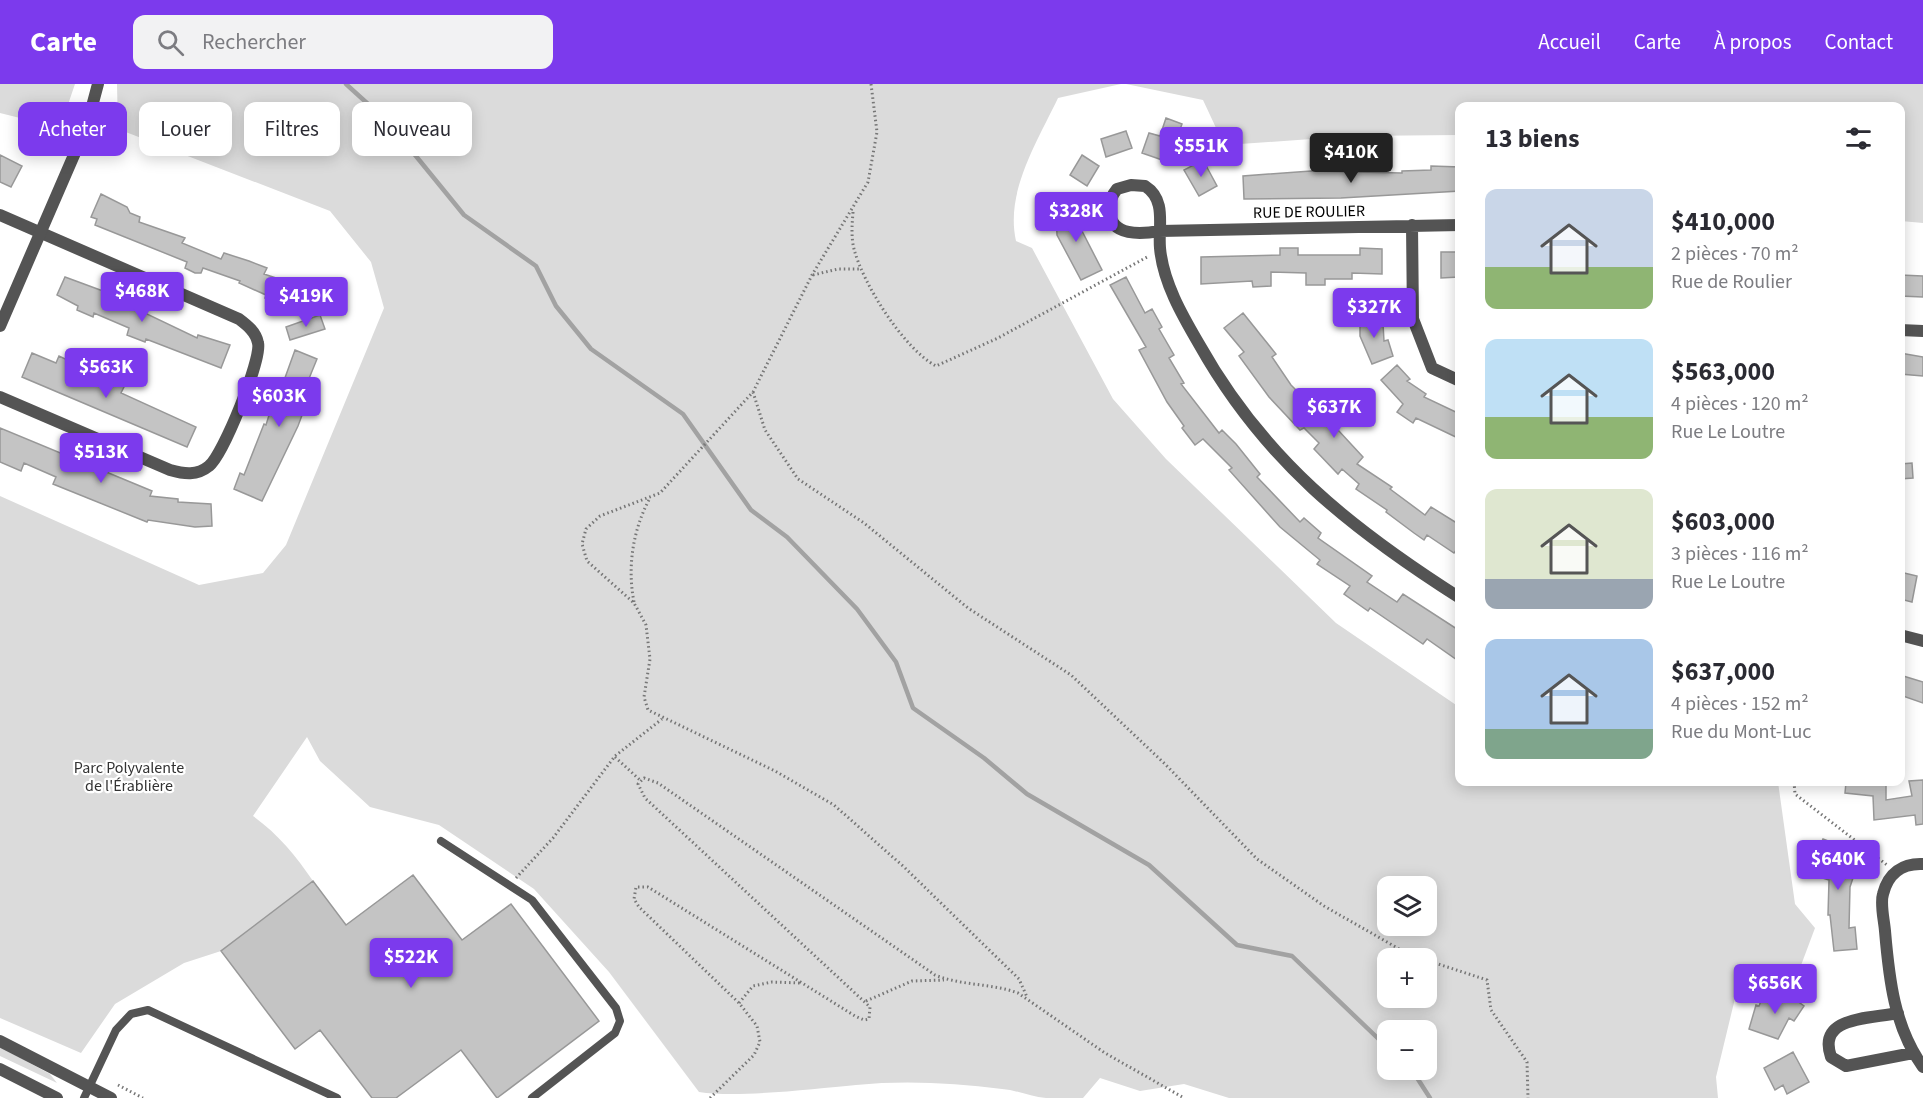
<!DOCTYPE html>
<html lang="fr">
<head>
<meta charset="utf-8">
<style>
	:root { --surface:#fff; --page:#f2f2f3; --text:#2b2b33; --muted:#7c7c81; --accent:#7c3aed }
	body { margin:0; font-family:"Source Sans 3",sans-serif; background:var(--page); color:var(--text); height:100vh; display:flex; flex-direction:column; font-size:22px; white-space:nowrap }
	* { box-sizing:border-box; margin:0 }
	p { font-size:20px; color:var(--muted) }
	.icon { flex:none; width:33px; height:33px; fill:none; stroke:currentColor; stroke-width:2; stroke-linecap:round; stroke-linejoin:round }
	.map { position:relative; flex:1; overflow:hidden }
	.side { position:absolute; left:1455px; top:18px; width:450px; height:684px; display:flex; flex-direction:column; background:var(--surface); border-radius:12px; box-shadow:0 3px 15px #0003 }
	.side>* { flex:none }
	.top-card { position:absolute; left:18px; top:18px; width:570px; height:54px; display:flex; gap:12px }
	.buttons { position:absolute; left:1377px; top:792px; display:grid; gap:12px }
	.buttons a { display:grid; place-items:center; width:60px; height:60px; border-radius:12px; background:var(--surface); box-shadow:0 3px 15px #0003; font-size:30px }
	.price { position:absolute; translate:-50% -51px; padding:0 14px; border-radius:6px; background:var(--accent); color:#fff; font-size:20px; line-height:39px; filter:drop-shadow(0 2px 3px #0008) }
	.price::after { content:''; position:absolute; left:50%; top:36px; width:18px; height:14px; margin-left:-9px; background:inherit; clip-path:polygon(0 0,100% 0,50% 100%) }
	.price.selected { background:#222; color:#fff }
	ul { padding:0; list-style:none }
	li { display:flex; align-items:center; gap:18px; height:150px; padding:0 30px }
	li span { display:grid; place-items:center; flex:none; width:168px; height:120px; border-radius:12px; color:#555 }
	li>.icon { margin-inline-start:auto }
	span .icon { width:72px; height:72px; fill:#fffc; stroke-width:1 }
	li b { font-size:26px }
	h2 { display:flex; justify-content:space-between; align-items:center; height:72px; padding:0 30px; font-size:26px }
	.pill { padding:0 21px; border-radius:12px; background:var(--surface); box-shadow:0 3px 15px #0003; font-size:21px; line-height:54px }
	.pill.selected { background:var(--accent); color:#fff }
	header { display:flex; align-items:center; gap:36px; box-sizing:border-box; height:84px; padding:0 30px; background:var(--accent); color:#fff }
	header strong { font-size:28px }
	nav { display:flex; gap:33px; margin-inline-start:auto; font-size:21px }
	.search { width:420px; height:54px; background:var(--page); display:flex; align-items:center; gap:15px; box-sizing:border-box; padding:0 21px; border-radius:12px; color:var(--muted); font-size:22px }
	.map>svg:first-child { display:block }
</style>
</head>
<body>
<header>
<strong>Carte</strong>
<div class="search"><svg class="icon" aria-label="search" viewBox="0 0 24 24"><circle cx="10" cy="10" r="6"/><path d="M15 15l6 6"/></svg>Rechercher</div>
<nav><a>Accueil</a><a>Carte</a><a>À propos</a><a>Contact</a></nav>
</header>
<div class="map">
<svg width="1923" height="1014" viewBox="0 0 1923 1014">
	<rect width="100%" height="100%" fill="#fff"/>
	<path fill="#dbdbdb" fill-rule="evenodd" d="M 0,0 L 75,0 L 60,44 L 0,29 Z
		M 117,0 L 1121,0 L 1058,14 C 1037,58 1005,108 1016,157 L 1032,164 L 1113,315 L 1166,375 L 1336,539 L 1459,623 L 1460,698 L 1778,698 L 1795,820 L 1815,844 L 1794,900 L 1738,902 L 1716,993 L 1718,1014 L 1229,1014 L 1184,1000 L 1140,1007 L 1100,994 L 1083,1014 C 1071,1014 1058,1014 1046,1014 C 1031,1013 1017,1006 1002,1005 C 953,999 905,996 856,1001 C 813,1005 737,1014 699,1008 L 609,888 L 534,805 L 439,741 L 370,723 L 320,677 L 307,653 L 253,732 C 278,750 296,772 313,797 L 221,867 L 184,879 L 115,920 L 81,969 L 0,934 L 0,412 L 199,501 L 263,489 L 286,461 L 384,224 L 371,178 L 330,127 L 118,45 ZM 1388,802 L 1426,802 L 1426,842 L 1388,842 ZM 1388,874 L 1426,874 L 1426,914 L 1388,914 ZM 1388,946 L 1426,946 L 1426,986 L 1388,986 Z
		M 1126,0 L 1923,0 L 1923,139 L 1901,137 L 1900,22 L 1460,22 L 1459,51 L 1353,52 L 1240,60 L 1217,46 L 1203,16 Z
		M 0,963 L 50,990 L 57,999 L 0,972 Z"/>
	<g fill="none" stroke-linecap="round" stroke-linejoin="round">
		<path stroke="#a2a2a2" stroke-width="4.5" d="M 346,0 L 389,39 L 464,131 L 536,182 L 556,222 L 591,265 L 683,330 L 751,426 L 787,453 L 857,525 L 896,578 L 913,624 L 984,674 L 1027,710 L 1149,781 L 1237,861 L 1292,872 L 1388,964
			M 1412,986 L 1430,1014"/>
	</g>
	<path fill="#c4c4c4" stroke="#989898" stroke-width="1.5" d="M 1166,34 L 1182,40 L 1168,78 L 1142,69 L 1149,49 L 1160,52 Z
		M 1126,47 L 1132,64 L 1106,73 L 1101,55 Z
		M 0,71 L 22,82 L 11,103 L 0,98 Z
		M 1082,71 L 1099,82 L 1087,102 L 1070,91 Z
		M 1203,76 L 1217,102 L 1199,112 L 1184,86 Z
		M 1431,82 L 1460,83 L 1460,107 L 1341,114 L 1244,115 L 1243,92 L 1311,87 L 1402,89 L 1402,87 L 1431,86 Z
		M 101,110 L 127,123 L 130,129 L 140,133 L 139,138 L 185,154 L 182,159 L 221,175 L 224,169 L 249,177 L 267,184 L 264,190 L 291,199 L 283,221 L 265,214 L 266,211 L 239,199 L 240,197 L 203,184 L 201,189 L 195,189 L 185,184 L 187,178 L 95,141 L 97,135 L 91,133 Z
		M 1080,125 L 1081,145 L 1102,186 L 1081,196 L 1057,151 L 1056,126 Z
		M 1280,164 L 1298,164 L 1298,171 L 1360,171 L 1360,164 L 1382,165 L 1382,190 L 1352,189 L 1352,195 L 1325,195 L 1325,201 L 1306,201 L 1306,189 L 1271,188 L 1271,202 L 1253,203 L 1252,197 L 1201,200 L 1201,173 L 1280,171 Z
		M 1441,168 L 1459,168 L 1459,193 L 1441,194 Z
		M 1900,191 L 1923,192 L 1923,213 L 1900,212 Z
		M 65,193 L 130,217 L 128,221 L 197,254 L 198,251 L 230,261 L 221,284 L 146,255 L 145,258 L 127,251 L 129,244 L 94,229 L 93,233 L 77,226 L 78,222 L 57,211 Z
		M 1126,193 L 1145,229 L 1152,225 L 1162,243 L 1159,245 L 1174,271 L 1169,274 L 1184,299 L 1181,300 L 1219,349 L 1222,346 L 1236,360 L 1260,390 L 1257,393 L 1300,438 L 1304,434 L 1321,449 L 1318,454 L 1372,492 L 1367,498 L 1397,518 L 1403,510 L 1460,547 L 1460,578 L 1427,555 L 1423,560 L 1370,524 L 1368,527 L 1344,510 L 1350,502 L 1317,480 L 1320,476 L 1280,443 L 1229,386 L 1232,384 L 1203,355 L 1195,361 L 1182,344 L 1184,342 L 1167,318 L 1139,266 L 1146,263 L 1110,201 Z
		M 1243,229 L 1276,270 L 1272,273 L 1291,301 L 1311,321 L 1316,317 L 1328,331 L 1326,333 L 1363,373 L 1357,380 L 1392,403 L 1390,405 L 1425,431 L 1431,423 L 1460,441 L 1460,461 L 1454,469 L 1427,451 L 1424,456 L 1414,449 L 1386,428 L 1387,426 L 1356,405 L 1359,400 L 1342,385 L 1338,390 L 1314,365 L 1319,359 L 1304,344 L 1300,346 L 1269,313 L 1239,272 L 1244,268 L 1224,244 Z
		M 1360,230 L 1375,230 L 1375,237 L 1383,240 L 1384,257 L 1388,256 L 1393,272 L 1372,280 L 1360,252 Z
		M 320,231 L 325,245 L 290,256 L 286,243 Z
		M 295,266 L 317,275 L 308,297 L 314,299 L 298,342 L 262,417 L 234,405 L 240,389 L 244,391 L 264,340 L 266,341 L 274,315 L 277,316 Z
		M 32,269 L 56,279 L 59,272 L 76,280 L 71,290 L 104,304 L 108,295 L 125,301 L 121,309 L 196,343 L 187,363 L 22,293 Z
		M 1900,269 L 1923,273 L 1923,292 L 1900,290 Z
		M 1397,281 L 1410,295 L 1407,297 L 1426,310 L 1424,313 L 1460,330 L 1460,355 L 1416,334 L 1413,339 L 1397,328 L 1403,320 L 1381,296 Z
		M 0,344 L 152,407 L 150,412 L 178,415 L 178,418 L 211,420 L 212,442 L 195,443 L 148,436 L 147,438 L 53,400 L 56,393 L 24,379 L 21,387 L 0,378 Z
		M 1912,379 L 1913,394 L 1900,395 L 1900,380 Z
		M 1900,488 L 1917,492 L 1912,518 L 1900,515 Z
		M 1900,591 L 1923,598 L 1923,619 L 1900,611 Z
		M 1923,696 L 1923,740 L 1916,741 L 1915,731 L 1874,736 L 1873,712 L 1845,709 L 1846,698 L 1886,698 L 1886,716 L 1912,712 L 1909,697 Z
		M 1823,755 L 1851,766 L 1850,770 L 1853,771 L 1851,780 L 1857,782 L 1850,803 L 1849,844 L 1855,843 L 1857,865 L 1834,867 L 1830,831 L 1828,831 L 1829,796 L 1813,791 L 1816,780 L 1813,779 Z
		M 413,791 L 462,856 L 511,820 L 599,937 L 497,1014 L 461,966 L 396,1014 L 372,1014 L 320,946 L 295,965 L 221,867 L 313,797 L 346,841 Z
		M 1786,909 L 1804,922 L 1794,937 L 1789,934 L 1778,955 L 1749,945 L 1756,921 L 1759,922 L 1763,912 L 1778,917 Z
		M 1793,968 L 1809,998 L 1787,1010 L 1783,1001 L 1775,1006 L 1764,984 Z"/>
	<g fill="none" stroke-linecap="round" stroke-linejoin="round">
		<path stroke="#767676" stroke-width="3" stroke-dasharray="1.5 3" stroke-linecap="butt" d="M 871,0 L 877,48 L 868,98 L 812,191 L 753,308 L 660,409 L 600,432 L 586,445 L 582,460 L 587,477 L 634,519 L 646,541 L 650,575 L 644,613 L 648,626 L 775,687 L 834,721 L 904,783 L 1019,895 L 1027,913
			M 853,128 C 852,141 851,153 854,165 C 863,200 904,265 936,282 L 998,254 L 1149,172
			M 813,191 L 838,185 L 861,185
			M 753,308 L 765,346 L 798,395 L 864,439 L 968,524 L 1071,591 L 1165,680 L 1257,775 L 1324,822 L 1408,870 L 1423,874
			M 634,518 C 627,483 633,445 650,414
			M 615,673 L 640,696
			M 1794,698 L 1795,710 L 1887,781
			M 516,794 L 553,754 L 615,672 L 662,635
			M 1426,876 L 1487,896 L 1491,926 L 1527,978 L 1528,1014
			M 866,917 L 912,897 L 944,896
			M 739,919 L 753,902 L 772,898 L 800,899
			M 118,1001 L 143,1014
			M 710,1014 L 754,971 L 760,958 L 757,942 L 739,919 L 639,823 L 634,815 L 636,803 L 648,803 L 855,932 L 864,936 L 869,935 L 870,923 L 645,714 L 638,700 L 644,694 L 658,699 L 935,891 C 962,902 991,899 1018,909 L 1105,969 L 1184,1014"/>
		<path stroke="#545454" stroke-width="8" d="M 441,757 L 532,816 L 616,924 L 620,937 L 615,949 L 532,1014
			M 84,1014 L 116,946 L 131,930 L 148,926 L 337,1014"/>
		<path stroke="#545454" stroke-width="12" d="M 0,131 L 239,235 C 247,241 256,248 258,259 C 262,275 223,371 209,382 C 197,392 184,390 170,386 L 0,313
			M 1412,141 L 1413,235 L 1432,284 L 1460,297
			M 1460,141 L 1160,147 C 1142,150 1110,153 1110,127 C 1110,118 1111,112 1117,105 L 1131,101 L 1145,102 C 1167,116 1158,142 1160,164 C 1163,198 1182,231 1199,260 C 1264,376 1350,444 1460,514
			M 1900,246 L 1923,247
			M 1900,551 L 1923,557
			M 1923,780 C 1903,779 1888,789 1883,810 C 1880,820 1884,835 1885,847 C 1889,894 1894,943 1923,983
			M 1898,929 C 1869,935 1817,932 1831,973 L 1846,982 L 1913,969"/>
		<path stroke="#545454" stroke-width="12" d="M 0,242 L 87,41 L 98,0
			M 0,957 L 111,1014
			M 0,985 L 57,1014"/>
	</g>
	<g text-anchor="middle" stroke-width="4.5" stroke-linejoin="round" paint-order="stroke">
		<g font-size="16" fill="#000" stroke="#fff">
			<text transform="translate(1309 127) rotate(-1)" y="6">RUE DE ROULIER</text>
		</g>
		<g font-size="16" fill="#323232" stroke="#fff">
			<text x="129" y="689">Parc Polyvalente<tspan x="129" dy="18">de l'Érablière</tspan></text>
		</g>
	</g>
</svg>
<div class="buttons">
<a><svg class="icon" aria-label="layers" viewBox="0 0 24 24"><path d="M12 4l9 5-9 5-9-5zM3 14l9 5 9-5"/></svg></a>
<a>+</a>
<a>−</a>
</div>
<b class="price" style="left:1201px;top:94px">$551K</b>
<b class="price selected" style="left:1351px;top:100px">$410K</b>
<b class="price" style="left:1076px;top:159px">$328K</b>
<b class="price" style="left:142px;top:239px">$468K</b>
<b class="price" style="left:306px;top:244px">$419K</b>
<b class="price" style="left:1374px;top:255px">$327K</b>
<b class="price" style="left:106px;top:315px">$563K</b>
<b class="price" style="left:279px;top:344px">$603K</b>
<b class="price" style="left:1334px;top:355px">$637K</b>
<b class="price" style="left:101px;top:400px">$513K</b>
<b class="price" style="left:1838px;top:807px">$640K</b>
<b class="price" style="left:411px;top:905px">$522K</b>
<b class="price" style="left:1775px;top:931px">$656K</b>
<div class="top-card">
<a class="pill selected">Acheter</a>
<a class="pill">Louer</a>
<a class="pill">Filtres</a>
<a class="pill">Nouveau</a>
</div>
<section class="side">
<h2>13 biens<svg class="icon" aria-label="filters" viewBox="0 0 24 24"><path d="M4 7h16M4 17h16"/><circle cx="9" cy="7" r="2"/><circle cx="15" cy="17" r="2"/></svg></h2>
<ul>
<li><span style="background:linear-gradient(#c9d6e8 65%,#8fb573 0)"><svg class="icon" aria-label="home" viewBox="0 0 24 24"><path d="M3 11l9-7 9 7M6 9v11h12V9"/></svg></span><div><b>$410,000</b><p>2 pièces · 70 m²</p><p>Rue de Roulier</p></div></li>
<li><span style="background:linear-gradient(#bfe0f5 65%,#8fb573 0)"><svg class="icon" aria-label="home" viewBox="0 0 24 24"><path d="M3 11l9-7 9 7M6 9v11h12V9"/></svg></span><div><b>$563,000</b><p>4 pièces · 120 m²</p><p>Rue Le Loutre</p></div></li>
<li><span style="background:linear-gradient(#dfe7d0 75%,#9aa5b1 0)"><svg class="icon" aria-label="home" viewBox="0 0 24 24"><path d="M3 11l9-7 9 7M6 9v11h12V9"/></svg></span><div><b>$603,000</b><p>3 pièces · 116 m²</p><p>Rue Le Loutre</p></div></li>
<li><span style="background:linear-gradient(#a9c7e8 75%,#7fa58c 0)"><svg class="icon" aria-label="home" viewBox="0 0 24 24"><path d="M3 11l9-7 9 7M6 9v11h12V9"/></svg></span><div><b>$637,000</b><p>4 pièces · 152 m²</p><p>Rue du Mont-Luc</p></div></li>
</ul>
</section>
</div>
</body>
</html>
